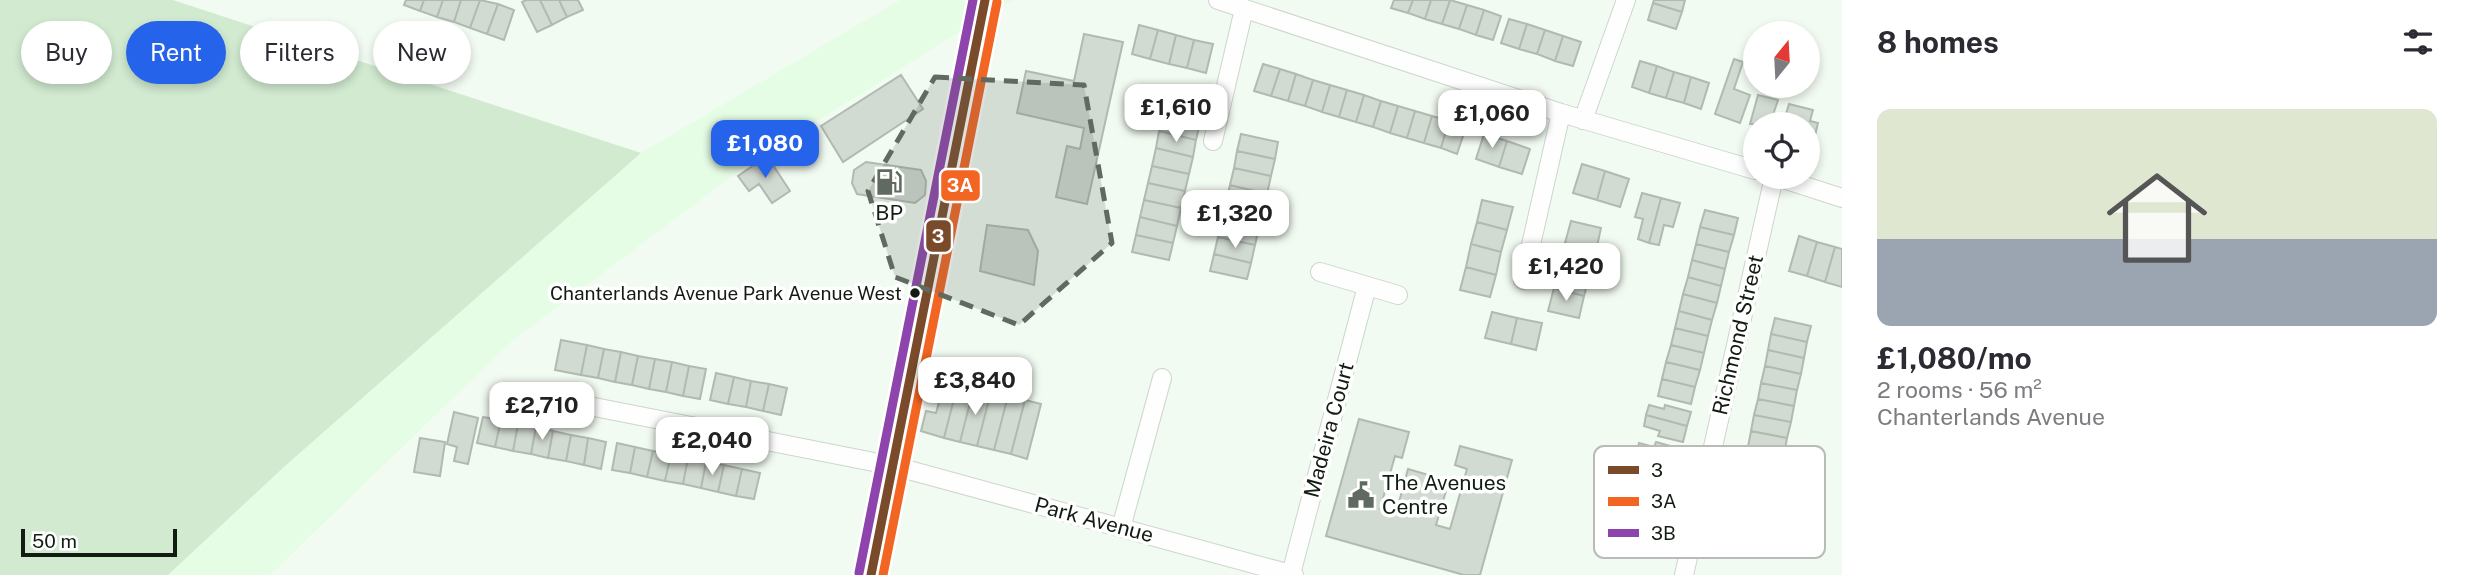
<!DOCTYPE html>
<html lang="en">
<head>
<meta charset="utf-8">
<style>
	:root { --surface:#fff; --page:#f2f2f3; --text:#2b2b33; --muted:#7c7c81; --line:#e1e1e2; --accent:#2563eb }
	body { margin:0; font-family:"Public Sans",sans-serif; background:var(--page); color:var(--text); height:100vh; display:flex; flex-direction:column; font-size:26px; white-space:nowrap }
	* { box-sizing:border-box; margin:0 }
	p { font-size:23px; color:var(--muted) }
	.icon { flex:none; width:38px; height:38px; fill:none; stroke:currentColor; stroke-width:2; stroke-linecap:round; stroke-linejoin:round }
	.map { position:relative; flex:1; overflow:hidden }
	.side { display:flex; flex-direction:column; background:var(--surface); width:630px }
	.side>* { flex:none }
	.guide { position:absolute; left:21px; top:21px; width:665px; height:63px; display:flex; gap:14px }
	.needle { width:46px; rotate:18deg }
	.controls { position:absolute; left:1743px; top:21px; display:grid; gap:14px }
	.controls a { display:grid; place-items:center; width:77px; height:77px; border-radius:50%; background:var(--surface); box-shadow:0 4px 10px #0003; font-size:35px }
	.scale { position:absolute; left:21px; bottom:18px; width:156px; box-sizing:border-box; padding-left:7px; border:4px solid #121c12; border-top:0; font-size:19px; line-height:24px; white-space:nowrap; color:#121c12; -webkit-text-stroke:5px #fff; paint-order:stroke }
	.price { position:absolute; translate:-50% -60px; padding:0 16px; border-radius:14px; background:#fff; color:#222; font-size:23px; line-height:46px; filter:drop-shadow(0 2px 4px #0008) }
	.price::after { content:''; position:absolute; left:50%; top:42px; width:21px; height:16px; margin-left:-10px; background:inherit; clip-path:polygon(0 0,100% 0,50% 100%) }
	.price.on { background:var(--accent); color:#fff }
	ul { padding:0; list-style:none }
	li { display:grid; align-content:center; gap:14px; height:371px; padding:0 35px }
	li+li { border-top:2px solid var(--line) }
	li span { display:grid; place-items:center; height:217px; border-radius:14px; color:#555 }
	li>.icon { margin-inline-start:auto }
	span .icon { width:126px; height:126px; fill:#fffc; stroke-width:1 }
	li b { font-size:30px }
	h2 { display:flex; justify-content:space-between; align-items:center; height:84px; padding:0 35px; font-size:30px }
	.pill { padding:0 24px; border-radius:32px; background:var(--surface); box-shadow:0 4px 10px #0003; font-size:24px; line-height:63px }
	.pill.on { background:var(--accent); color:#fff }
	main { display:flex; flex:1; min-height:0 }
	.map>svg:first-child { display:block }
</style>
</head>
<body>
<main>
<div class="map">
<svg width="1842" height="575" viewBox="0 0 1842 575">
	<rect width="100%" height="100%" fill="#f2fbf1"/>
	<path fill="#e5fde4" d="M 900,0 L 1014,0 L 1001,6 L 747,165 L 511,342 L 270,575 L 168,575 L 285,466 L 641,153 Z"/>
	<path fill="#d1ead0" d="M 0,0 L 173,0 L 641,153 L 285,466 L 168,575 L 0,575 Z"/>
	<path fill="#d2dbd1" stroke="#b1bab0" stroke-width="2" d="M 406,0 L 424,0 L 420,11 L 404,5 Z
		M 424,0 L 443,0 L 437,17 L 420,11 Z
		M 443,0 L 461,0 L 454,22 L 437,17 Z
		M 461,0 L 480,0 L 470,28 L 454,22 Z
		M 480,0 L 498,4 L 487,34 L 470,28 Z
		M 526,0 L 540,0 L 552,25 L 537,32 L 522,2 Z
		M 540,0 L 559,0 L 567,17 L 552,25 Z
		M 559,0 L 578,0 L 583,10 L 567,17 Z
		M 1394,0 L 1413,0 L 1408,13 L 1391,8 Z
		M 1413,0 L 1431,0 L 1425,19 L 1408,13 Z
		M 1431,0 L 1450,0 L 1442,24 L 1425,19 Z
		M 1450,0 L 1467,5 L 1459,29 L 1442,24 Z
		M 1654,0 L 1685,0 L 1682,12 L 1653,3 Z
		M 1653,3 L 1682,12 L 1676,29 L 1648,20 Z
		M 498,4 L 514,10 L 504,40 L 487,34 Z
		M 1467,5 L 1484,10 L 1476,35 L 1459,29 Z
		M 1484,10 L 1501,16 L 1493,40 L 1476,35 Z
		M 1509,19 L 1527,24 L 1519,49 L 1501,43 Z
		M 1527,24 L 1545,30 L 1537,54 L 1519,49 Z
		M 1139,25 L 1158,30 L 1150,59 L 1132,54 Z
		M 1158,30 L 1176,35 L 1169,64 L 1150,59 Z
		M 1545,30 L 1563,36 L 1555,61 L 1537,54 Z
		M 1084,34 L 1123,42 L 1087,204 L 1056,197 L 1067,146 L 1080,149 L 1084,128 L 1017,113 L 1026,71 L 1074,81 Z
		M 1176,35 L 1194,40 L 1187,68 L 1169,64 Z
		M 1563,36 L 1581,42 L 1573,66 L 1555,61 Z
		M 1194,40 L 1213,44 L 1206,73 L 1187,68 Z
		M 1734,59 L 1743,62 L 1734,89 L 1750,95 L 1740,123 L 1715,114 Z
		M 1640,61 L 1657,66 L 1649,93 L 1632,87 Z
		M 1263,64 L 1280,69 L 1271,96 L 1254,91 Z
		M 1657,66 L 1674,72 L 1666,98 L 1649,93 Z
		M 1280,69 L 1296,74 L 1288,101 L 1271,96 Z
		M 1674,72 L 1691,77 L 1684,103 L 1666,98 Z
		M 1296,74 L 1313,80 L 1305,106 L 1288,101 Z
		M 901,75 L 923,109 L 843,162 L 821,126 Z
		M 1691,77 L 1709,83 L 1701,109 L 1684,103 Z
		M 1313,80 L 1330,85 L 1322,112 L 1305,106 Z
		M 1330,85 L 1347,90 L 1339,117 L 1322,112 Z
		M 1347,90 L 1364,95 L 1356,122 L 1339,117 Z
		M 1364,95 L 1381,101 L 1373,127 L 1356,122 Z
		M 1758,95 L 1778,100 L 1770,124 L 1750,124 Z
		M 1381,101 L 1398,106 L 1390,133 L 1373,127 Z
		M 1789,104 L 1813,110 L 1810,121 L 1818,123 L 1813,144 L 1808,142 L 1808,124 L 1783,124 Z
		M 1398,106 L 1415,111 L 1407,138 L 1390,133 Z
		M 1415,111 L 1432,116 L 1424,143 L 1407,138 Z
		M 1163,114 L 1200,123 L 1196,140 L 1159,131 Z
		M 1432,116 L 1449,121 L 1441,148 L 1424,143 Z
		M 1449,121 L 1466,127 L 1457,154 L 1441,148 Z
		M 1159,131 L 1196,140 L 1193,157 L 1156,148 Z
		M 1241,134 L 1278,142 L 1275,159 L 1237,151 Z
		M 1484,134 L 1507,141 L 1499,167 L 1476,159 Z
		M 1507,141 L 1530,149 L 1522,174 L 1499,167 Z
		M 1156,148 L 1193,157 L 1189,174 L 1152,166 Z
		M 1237,151 L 1275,159 L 1271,176 L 1234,168 Z
		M 767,156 L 790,191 L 772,203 L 759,184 L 749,191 L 738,176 Z
		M 866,162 L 921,170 L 926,181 L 925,195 L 915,203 L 857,194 L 852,183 L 854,170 Z
		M 1582,164 L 1605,171 L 1597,200 L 1573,193 Z
		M 1152,166 L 1189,174 L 1185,191 L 1148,183 Z
		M 1234,168 L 1271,176 L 1267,194 L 1230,185 Z
		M 1605,171 L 1629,179 L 1620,207 L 1597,200 Z
		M 1148,183 L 1185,191 L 1181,208 L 1144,200 Z
		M 1230,185 L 1267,194 L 1263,211 L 1226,202 Z
		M 1642,193 L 1661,198 L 1649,243 L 1638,239 L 1643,219 L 1635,217 Z
		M 1661,198 L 1680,203 L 1673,227 L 1664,225 L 1659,245 L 1649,243 Z
		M 1144,200 L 1181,208 L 1177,226 L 1140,217 Z
		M 1482,200 L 1513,207 L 1507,230 L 1477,222 Z
		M 1226,202 L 1263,211 L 1259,228 L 1222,220 Z
		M 1705,210 L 1738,218 L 1734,235 L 1700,227 Z
		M 1140,217 L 1177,226 L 1173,243 L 1136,235 Z
		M 1222,220 L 1259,228 L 1255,245 L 1218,237 Z
		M 1571,221 L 1601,228 L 1596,251 L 1565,243 Z
		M 1477,222 L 1507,230 L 1501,252 L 1471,244 Z
		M 987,225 L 1028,230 L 1038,251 L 1034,285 L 980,271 Z
		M 1700,227 L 1734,235 L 1729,252 L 1696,244 Z
		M 1136,235 L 1173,243 L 1169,260 L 1132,252 Z
		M 1799,236 L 1817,242 L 1807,276 L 1789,271 Z
		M 1218,237 L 1255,245 L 1251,263 L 1214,254 Z
		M 1817,242 L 1835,247 L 1825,282 L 1807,276 Z
		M 1565,243 L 1596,251 L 1590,273 L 1560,266 Z
		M 1471,244 L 1501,252 L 1496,275 L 1466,267 Z
		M 1696,244 L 1729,252 L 1725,269 L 1692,260 Z
		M 1835,247 L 1842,249 L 1842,287 L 1825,282 Z
		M 1214,254 L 1251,263 L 1247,279 L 1210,271 Z
		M 1692,260 L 1725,269 L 1721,286 L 1688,277 Z
		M 1560,266 L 1590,273 L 1584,296 L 1554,288 Z
		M 1466,267 L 1496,275 L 1490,297 L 1460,290 Z
		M 1688,277 L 1721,286 L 1717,303 L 1683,294 Z
		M 1554,288 L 1584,296 L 1579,318 L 1548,311 Z
		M 1683,294 L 1717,303 L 1712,320 L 1679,311 Z
		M 1679,311 L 1712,320 L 1708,336 L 1675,328 Z
		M 1492,312 L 1517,318 L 1511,344 L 1485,338 Z
		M 1517,318 L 1542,323 L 1536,350 L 1511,344 Z
		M 1775,318 L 1811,326 L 1807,342 L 1771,334 Z
		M 1675,328 L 1708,336 L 1704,353 L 1671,345 Z
		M 1771,334 L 1807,342 L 1804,358 L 1768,350 Z
		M 561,340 L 587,345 L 581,375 L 555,370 Z
		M 587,345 L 604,349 L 598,378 L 581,375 Z
		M 1671,345 L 1704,353 L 1700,370 L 1666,362 Z
		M 604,349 L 621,352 L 615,382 L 598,378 Z
		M 1768,350 L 1804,358 L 1801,374 L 1765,366 Z
		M 621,352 L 638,356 L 632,385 L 615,382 Z
		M 638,356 L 655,359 L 649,389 L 632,385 Z
		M 655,359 L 672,362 L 666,392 L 649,389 Z
		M 672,362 L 689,366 L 683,396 L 666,392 Z
		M 1666,362 L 1700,370 L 1695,387 L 1662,379 Z
		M 689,366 L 706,369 L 700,399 L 683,396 Z
		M 1765,366 L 1801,374 L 1797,390 L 1761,383 Z
		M 716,373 L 734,377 L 728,404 L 710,400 Z
		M 734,377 L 751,381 L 746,407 L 728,404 Z
		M 1662,379 L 1695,387 L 1691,404 L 1658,396 Z
		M 945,380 L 958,383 L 944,438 L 921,431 L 926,411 L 936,413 Z
		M 751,381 L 769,384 L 763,411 L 746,407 Z
		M 958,383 L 974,387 L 960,442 L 944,438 Z
		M 1761,383 L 1797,390 L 1794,406 L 1758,399 Z
		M 769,384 L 787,388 L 781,415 L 763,411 Z
		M 974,387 L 991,392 L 977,446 L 960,442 Z
		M 991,392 L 1008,396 L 994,450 L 977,446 Z
		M 1008,396 L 1025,400 L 1011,454 L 994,450 Z
		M 1758,399 L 1794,406 L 1791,422 L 1754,415 Z
		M 1025,400 L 1041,404 L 1027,459 L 1011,454 Z
		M 1649,405 L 1664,409 L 1665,405 L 1691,412 L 1687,426 L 1646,415 Z
		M 454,412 L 478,418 L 468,464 L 454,461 L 457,447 L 447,444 Z
		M 1646,415 L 1687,426 L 1683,442 L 1658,436 L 1660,431 L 1644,426 Z
		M 1754,415 L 1791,422 L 1787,438 L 1751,431 Z
		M 483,417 L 501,420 L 495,447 L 477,443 Z
		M 1359,419 L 1409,432 L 1402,458 L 1395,456 L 1380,509 L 1396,513 L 1408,469 L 1449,481 L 1436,525 L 1450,529 L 1467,469 L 1455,465 L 1460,446 L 1512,460 L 1480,575 L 1464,575 L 1326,536 Z
		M 501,420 L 518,424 L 513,451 L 495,447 Z
		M 518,424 L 536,427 L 531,454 L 513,451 Z
		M 536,427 L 553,431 L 548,458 L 531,454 Z
		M 553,431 L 571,435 L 566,461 L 548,458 Z
		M 1751,431 L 1787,438 L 1784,455 L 1748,447 Z
		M 571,435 L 588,438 L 584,465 L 566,461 Z
		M 420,438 L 445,442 L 440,476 L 414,472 Z
		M 588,438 L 606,442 L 601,469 L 584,465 Z
		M 1656,442 L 1681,449 L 1677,464 L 1637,453 L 1639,443 L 1654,447 Z
		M 617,443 L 635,447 L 630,473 L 612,470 Z
		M 635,447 L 653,451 L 647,477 L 630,473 Z
		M 653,451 L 671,454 L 665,481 L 647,477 Z
		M 671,454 L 688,458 L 683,484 L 665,481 Z
		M 688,458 L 706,462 L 701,488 L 683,484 Z
		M 706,462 L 724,465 L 718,492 L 701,488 Z
		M 724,465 L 742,469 L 736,496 L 718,492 Z
		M 742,469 L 760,473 L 754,499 L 736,496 Z"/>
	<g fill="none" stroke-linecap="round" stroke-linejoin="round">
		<defs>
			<path id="street" d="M 1218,0 L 1561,113 L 1755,170
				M 1583,120 L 1626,0
				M 1213,141 L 1244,9
				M 1777,177 L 1842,198
				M 1320,272 L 1398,295
				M 1523,280 L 1561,113
				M 579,404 L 894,466 L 1294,575
				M 1121,528 L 1162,378
				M 1291,574 L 1367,286
				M 1684,575 L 1774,177"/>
			<path id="secondary" d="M 871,575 L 985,0"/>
		</defs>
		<use href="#street" stroke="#ccd6cc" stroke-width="20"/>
		<use href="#secondary" stroke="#ccd6cc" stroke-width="29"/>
		<use href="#street" stroke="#fdfefd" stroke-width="18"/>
		<use href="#secondary" stroke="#fdfefd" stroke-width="26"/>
		<defs>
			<path id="bus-1" d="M 871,575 L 985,0"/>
			<path id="bus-2" d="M 883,575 L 997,2"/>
			<path id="bus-3" d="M 859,573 L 973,0"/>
		</defs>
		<use href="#bus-1" stroke="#fff" stroke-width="14"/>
		<use href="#bus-2" stroke="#fff" stroke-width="14"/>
		<use href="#bus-3" stroke="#fff" stroke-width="14"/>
		<use href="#bus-1" stroke="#7a4b2a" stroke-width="9"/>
		<use href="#bus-2" stroke="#f26522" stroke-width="9"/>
		<use href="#bus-3" stroke="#8e44ad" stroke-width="9"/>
	</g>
	<path fill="#606a60" fill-opacity="0.2" stroke="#606a60" stroke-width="5" stroke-dasharray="14 9" stroke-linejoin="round" d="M 935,77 L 1084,85 L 1112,243 L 1019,325 L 895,277 L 868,191 Z"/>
	<defs>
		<symbol id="fuel-bare" viewBox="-9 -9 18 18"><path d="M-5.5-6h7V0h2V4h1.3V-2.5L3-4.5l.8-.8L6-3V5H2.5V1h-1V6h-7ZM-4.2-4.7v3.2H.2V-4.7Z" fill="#606a60" stroke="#fff" stroke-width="2.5" paint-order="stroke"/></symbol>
		<symbol id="civic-bare" viewBox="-9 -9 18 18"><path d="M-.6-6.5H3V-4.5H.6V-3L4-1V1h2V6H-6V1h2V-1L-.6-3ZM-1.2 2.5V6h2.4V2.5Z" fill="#606a60" stroke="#fff" stroke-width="2.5" paint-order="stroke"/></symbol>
	</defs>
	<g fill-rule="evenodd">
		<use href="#fuel-bare" x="870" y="163" width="38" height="38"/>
		<use href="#civic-bare" x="1342" y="476" width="38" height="38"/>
	</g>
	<circle fill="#121c12" stroke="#fff" stroke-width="2.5" cx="915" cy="293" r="6"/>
	<g text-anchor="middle" stroke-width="7" stroke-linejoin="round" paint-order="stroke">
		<g font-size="19" fill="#121c12" stroke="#fff" text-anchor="end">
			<text x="902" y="300">Chanterlands Avenue Park Avenue West</text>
		</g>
		<g font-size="21" fill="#121c12" stroke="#fff">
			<text x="889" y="220">BP</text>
			<text x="1382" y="490" text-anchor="start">The Avenues<tspan x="1382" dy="24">Centre</tspan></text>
		</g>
		<g font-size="21" fill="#121c12" stroke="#fff">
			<text transform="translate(1738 335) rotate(-77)" y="7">Richmond Street</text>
			<text transform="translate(1329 430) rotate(-75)" y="7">Madeira Court</text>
			<text transform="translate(1094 520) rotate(15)" y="7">Park Avenue</text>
		</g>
	</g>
	<rect x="1594" y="446" width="231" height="112" rx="10" fill="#fff" stroke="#b8bbb8" stroke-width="2"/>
	<rect x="1608" y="466" width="31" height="8" fill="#7a4b2a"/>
	<rect x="1608" y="497" width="31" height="9" fill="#f26522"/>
	<rect x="1608" y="529" width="31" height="8" fill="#8e44ad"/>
	<g font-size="19" fill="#121c12">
		<text x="1651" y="477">3</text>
		<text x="1651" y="508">3A</text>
		<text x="1651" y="540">3B</text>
	</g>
	<g stroke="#fff" stroke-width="2.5">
		<rect x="940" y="169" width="41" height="33" rx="7" fill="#f26522"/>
		<rect x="925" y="219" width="27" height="34" rx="7" fill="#7a4b2a"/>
	</g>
	<g font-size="19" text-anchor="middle" font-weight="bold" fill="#fff">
		<text x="960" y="192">3A</text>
		<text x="938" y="243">3</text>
	</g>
</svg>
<div class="controls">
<a><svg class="needle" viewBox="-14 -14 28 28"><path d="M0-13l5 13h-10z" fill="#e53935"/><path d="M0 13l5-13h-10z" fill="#7c7c81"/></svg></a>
<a><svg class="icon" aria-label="locate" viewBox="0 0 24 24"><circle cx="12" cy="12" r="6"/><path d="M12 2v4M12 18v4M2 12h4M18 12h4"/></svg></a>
</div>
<div class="scale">50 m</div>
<b class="price" style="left:1176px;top:144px">£1,610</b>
<b class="price" style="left:1492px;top:150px">£1,060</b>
<b class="price on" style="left:765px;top:180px">£1,080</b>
<b class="price" style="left:1235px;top:250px">£1,320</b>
<b class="price" style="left:1566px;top:303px">£1,420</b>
<b class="price" style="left:975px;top:417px">£3,840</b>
<b class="price" style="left:542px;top:442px">£2,710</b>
<b class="price" style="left:712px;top:477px">£2,040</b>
<div class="guide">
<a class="pill">Buy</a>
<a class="pill on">Rent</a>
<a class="pill">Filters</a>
<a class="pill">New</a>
</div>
</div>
<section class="side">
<h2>8 homes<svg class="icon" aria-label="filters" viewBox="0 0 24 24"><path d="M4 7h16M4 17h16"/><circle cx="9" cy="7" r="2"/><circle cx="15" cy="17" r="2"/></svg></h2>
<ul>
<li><span style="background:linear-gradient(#dfe7d0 60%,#9aa5b1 0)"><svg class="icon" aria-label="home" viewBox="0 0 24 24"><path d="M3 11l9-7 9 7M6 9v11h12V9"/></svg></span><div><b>£1,080/mo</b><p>2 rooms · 56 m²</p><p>Chanterlands Avenue</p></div></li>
</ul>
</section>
</main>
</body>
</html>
